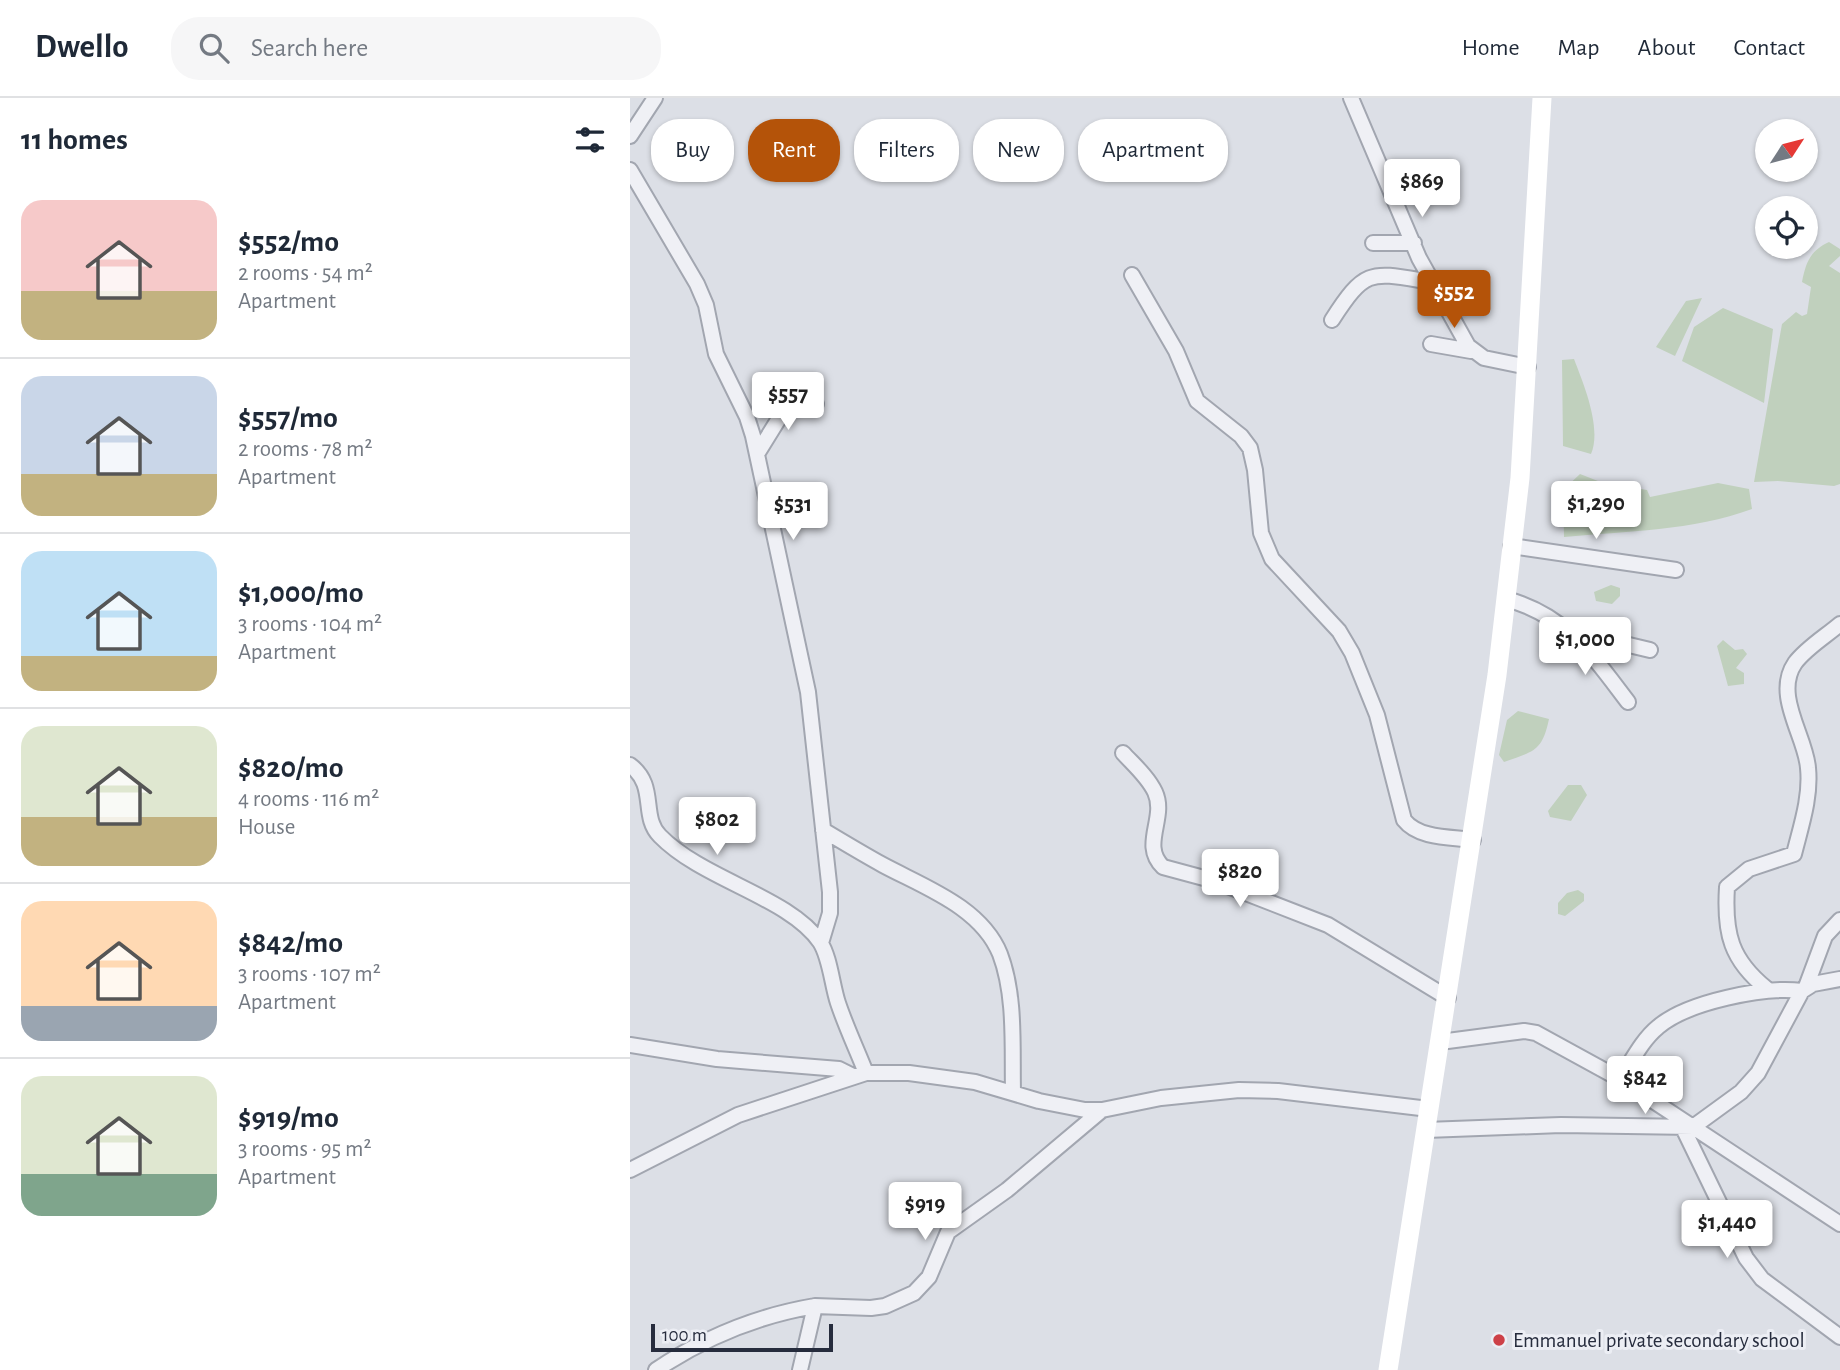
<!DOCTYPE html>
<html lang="en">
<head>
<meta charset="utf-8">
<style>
	:root { --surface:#fff; --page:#f6f6f7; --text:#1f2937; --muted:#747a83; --line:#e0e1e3; --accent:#b45309 }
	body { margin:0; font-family:"Alegreya Sans",sans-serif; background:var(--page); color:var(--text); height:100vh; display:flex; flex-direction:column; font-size:26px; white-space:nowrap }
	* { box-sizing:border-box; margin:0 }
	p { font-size:23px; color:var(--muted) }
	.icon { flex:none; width:38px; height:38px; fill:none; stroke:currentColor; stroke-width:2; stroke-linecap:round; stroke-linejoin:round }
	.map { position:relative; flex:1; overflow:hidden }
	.side { display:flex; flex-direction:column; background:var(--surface); width:630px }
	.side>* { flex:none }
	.guide { position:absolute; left:21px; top:21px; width:665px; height:63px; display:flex; gap:14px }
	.needle { width:46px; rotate:54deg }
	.fabs { position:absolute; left:1125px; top:21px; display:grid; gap:14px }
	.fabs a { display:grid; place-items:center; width:63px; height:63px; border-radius:50%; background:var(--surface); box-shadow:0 2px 5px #0004; font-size:35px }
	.scale { position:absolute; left:21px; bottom:18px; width:182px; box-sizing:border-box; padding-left:7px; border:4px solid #262c3d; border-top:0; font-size:19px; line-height:24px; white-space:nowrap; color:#262c3d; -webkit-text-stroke:5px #eceef4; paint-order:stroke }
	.price { position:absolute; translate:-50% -60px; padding:0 16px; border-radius:7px; background:#fff; color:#222; font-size:23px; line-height:46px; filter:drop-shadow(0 2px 4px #0008) }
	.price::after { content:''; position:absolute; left:50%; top:42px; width:21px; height:16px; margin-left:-10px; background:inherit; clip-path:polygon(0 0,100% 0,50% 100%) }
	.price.on { background:var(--accent); color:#fff }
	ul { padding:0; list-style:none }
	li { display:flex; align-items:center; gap:21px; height:175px; padding:0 21px }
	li+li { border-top:2px solid var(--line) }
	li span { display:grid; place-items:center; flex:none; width:196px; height:140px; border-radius:21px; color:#555 }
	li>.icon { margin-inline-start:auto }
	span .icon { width:84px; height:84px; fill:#fffc; stroke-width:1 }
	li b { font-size:30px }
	h2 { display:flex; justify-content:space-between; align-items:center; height:84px; padding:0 21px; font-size:30px }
	.tag { padding:0 24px; border-radius:28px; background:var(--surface); box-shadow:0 2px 5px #0004; font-size:24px; line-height:63px }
	.tag.on { background:var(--accent); color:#fff }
	header { display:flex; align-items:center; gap:42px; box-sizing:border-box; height:98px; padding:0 35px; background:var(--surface); border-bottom:2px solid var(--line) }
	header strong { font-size:33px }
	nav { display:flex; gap:38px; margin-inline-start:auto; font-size:24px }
	.search { width:490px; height:63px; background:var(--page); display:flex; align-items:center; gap:18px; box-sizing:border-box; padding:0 24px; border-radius:28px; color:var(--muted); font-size:26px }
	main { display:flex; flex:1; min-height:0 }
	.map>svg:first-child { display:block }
</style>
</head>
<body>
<header>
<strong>Dwello</strong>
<div class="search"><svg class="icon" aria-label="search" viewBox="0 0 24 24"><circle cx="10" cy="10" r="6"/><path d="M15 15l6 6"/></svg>Search here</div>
<nav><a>Home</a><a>Map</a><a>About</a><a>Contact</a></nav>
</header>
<main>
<section class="side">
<h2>11 homes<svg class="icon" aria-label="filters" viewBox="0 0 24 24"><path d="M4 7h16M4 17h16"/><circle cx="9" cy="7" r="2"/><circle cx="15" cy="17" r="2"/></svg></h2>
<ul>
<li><span style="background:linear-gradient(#f6c9c9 65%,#c2b280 0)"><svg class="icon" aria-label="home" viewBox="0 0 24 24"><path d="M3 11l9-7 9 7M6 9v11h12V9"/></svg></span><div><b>$552/mo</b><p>2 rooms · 54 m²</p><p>Apartment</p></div></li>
<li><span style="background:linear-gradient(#c9d6e8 70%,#c2b280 0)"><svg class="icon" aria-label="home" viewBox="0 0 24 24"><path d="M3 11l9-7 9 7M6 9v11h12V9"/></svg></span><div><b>$557/mo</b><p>2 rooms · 78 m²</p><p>Apartment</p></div></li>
<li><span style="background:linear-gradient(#bfe0f5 75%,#c2b280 0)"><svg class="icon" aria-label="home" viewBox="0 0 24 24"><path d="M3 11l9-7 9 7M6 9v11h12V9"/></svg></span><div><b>$1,000/mo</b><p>3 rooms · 104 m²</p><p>Apartment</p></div></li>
<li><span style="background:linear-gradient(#dfe7d0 65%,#c2b280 0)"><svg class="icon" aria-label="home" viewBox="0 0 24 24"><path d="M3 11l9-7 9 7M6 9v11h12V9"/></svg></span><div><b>$820/mo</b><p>4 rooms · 116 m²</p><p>House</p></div></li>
<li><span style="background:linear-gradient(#ffd9b3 75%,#9aa5b1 0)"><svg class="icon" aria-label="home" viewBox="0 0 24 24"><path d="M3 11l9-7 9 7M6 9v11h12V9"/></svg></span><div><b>$842/mo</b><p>3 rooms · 107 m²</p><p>Apartment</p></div></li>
<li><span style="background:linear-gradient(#dfe7d0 70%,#7fa58c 0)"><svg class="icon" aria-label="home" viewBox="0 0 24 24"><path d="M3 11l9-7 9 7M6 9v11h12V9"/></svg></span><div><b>$919/mo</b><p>3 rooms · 95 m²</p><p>Apartment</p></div></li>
</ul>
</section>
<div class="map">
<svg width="1210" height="1272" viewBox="0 0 1210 1272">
	<rect width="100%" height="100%" fill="#dcdfe6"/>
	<path fill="#c0d0bd" d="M 1199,144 L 1210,151 L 1210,158 L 1199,168 L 1210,175 L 1210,386 L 1204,388 L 1148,383 L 1124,384 L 1152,226 L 1166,214 L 1172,218 L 1177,216 L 1181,189 L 1172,184 C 1176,164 1180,153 1199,144 Z
		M 1072,200 L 1045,258 L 1026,249 L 1056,203 Z
		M 1093,210 L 1143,231 L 1134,305 L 1052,263 L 1064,229 Z
		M 944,261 C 954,287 972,330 961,356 L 933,348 L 932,262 Z
		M 950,376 L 973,385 L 1017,392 L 1020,399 L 1088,385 L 1119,391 L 1122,411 C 1063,433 996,433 934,439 L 933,392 Z
		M 981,487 L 990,490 L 990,498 L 982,506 L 966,503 L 964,494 Z
		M 1093,542 L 1105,552 L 1113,551 L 1117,556 L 1106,570 L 1114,575 L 1114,586 L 1098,588 L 1087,548 Z
		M 888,613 L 919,621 C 912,654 904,653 874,664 L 869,657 L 877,622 Z
		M 938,687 L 951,687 L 957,697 L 941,723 L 920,719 L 918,713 Z
		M 948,792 L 954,796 L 954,803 L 935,818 L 928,816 L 928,805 L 937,795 Z"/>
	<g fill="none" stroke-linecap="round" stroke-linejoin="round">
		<defs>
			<path id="street" d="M 721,0 L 789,160 L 838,248 L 854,260 L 898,269
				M 0,38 L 25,0
				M 0,72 L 67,186 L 76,207 L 86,256 L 117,319 L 123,338 L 178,594 L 200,794 L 200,815 L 191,845
				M 743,145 L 784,145
				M 502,177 L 546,253 L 567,303 L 611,338 L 620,350 L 625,372 L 631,435 L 642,461 L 709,533 L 722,555 L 747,617 L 774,722 C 789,741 821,739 843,742
				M 702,222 C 736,169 741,174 801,184
				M 801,246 L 841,253
				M 127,356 L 153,314 L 186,306
				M 881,448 L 1046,472
				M 876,501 C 936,517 962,557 998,604
				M 940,533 L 1020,552
				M 493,655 C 504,667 518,679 525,694 C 537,720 510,747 533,769 L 585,783 L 698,827 L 818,900
				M 0,667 C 28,688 10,718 30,738 C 73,782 159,799 190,844 C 200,859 202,887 208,905 C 216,929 227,952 236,975
				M 193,732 C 213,744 233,756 253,767 C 294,789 351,809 370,856 C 386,898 382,950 383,994
				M 1176,889 L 1195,838 L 1210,822
				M 1137,891 C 1101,862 1094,836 1097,789 L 1119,771 L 1164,756 C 1171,728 1181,699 1178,670 C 1176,639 1143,597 1165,565 C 1176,550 1196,538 1210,526
				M 810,944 L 894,933 L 906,935 L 990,981 L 1210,1126
				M 0,947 L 87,961 L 209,971 L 223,978
				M 990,981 C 1002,963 1012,942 1028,929 C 1057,904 1135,888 1172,893
				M 1053,1030 L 1116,1160 L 1132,1181 L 1210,1239
				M 796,1032 L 931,1027 L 1063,1029 L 1111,994 L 1128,975 L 1172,893 L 1183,886 L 1210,881
				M 0,1072 L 108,1017 L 236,975 L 279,975 L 345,984 L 409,1003 L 455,1012 L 472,1012 L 531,1000 L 609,992 L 648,993 L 799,1011
				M 26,1272 C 75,1239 126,1218 185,1208
				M 170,1272 L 185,1208 L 241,1210 L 255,1208 L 284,1195 L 299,1179 L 318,1134 L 377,1092 L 472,1012"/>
		</defs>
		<use href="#street" stroke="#a2a6b0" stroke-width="18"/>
		<use href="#street" stroke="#eff0f5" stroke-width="14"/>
		<path stroke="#fff" stroke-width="19" d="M 758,1272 L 867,577 L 890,380 L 912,0"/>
	</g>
	<circle fill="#cd4047" stroke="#eceef4" stroke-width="2.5" cx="869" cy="1242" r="7"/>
	<g text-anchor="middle" stroke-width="6" stroke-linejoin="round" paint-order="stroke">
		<g font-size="21" fill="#262c3d" stroke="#eceef4" text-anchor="start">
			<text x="883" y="1249">Emmanuel private secondary school</text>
		</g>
	</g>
</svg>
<div class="fabs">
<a><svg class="needle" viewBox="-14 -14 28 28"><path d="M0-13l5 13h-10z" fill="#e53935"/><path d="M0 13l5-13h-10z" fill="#747a83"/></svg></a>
<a><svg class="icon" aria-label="locate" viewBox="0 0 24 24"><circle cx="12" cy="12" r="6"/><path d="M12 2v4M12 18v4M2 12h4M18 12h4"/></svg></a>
</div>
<div class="scale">100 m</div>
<b class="price" style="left:792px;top:121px">$869</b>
<b class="price on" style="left:824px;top:232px">$552</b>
<b class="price" style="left:158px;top:334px">$557</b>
<b class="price" style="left:966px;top:443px">$1,290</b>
<b class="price" style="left:163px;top:444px">$531</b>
<b class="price" style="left:955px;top:579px">$1,000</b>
<b class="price" style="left:87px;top:759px">$802</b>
<b class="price" style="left:610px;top:811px">$820</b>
<b class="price" style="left:1015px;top:1018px">$842</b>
<b class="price" style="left:295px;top:1144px">$919</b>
<b class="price" style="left:1097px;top:1162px">$1,440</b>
<div class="guide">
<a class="tag">Buy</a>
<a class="tag on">Rent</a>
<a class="tag">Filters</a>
<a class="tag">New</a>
<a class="tag">Apartment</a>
</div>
</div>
</main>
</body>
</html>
